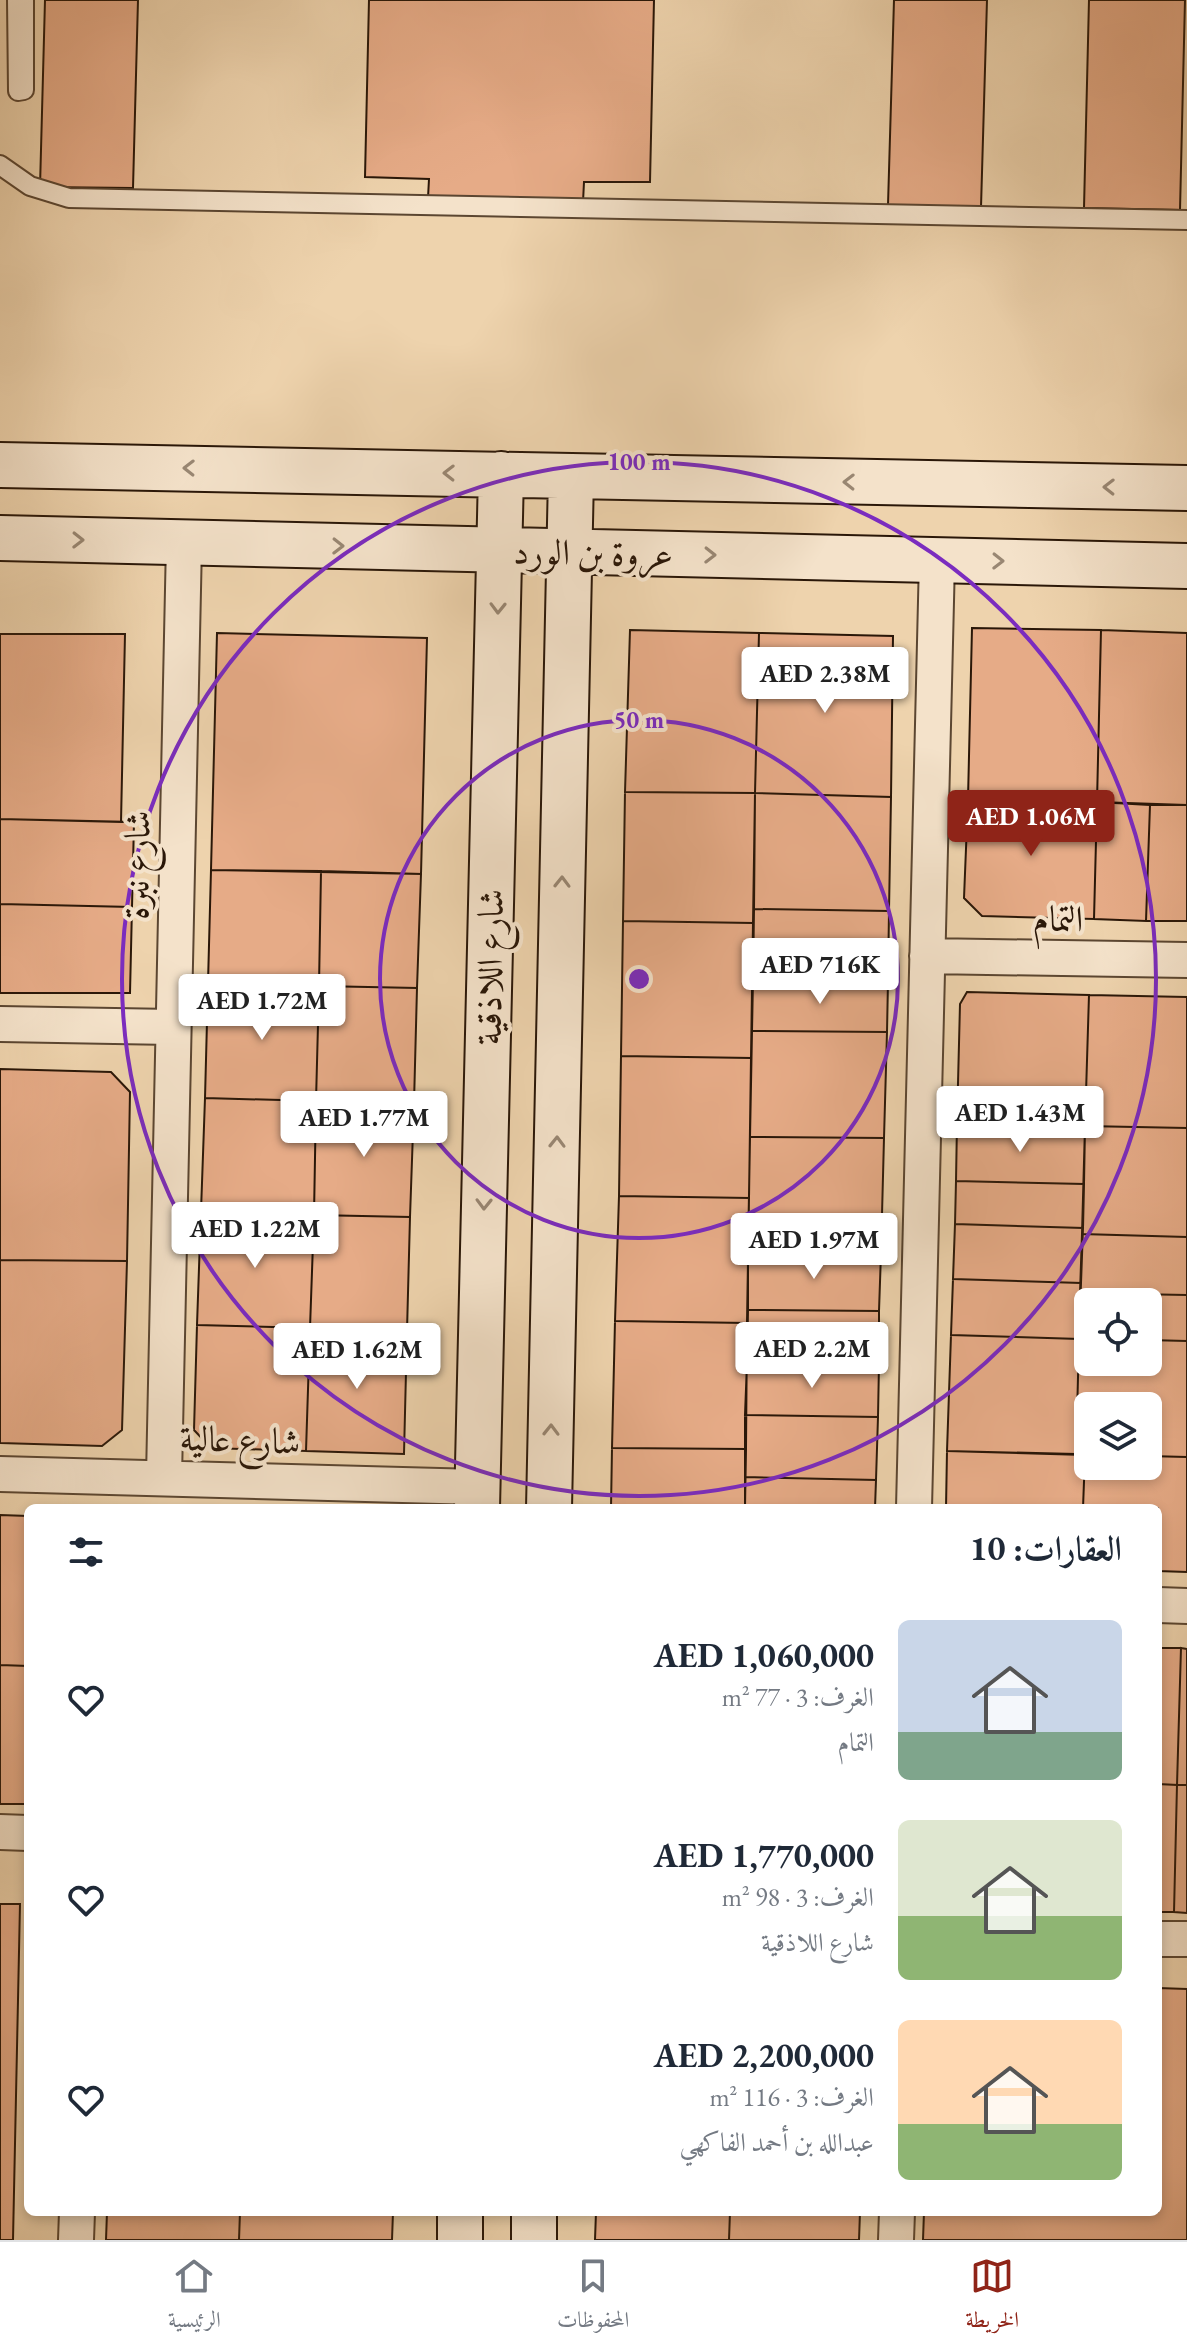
<!DOCTYPE html>
<html lang="ar">
<head>
<meta charset="utf-8">
<style>
	:root { --surface:#fff; --page:#f2f2f3; --text:#1f2937; --muted:#747a83; --line:#e0e1e3; --accent:#8f2418 }
	body { margin:0; font-family:"EB Garamond",Amiri,serif; background:var(--page); color:var(--text); direction:rtl; height:100vh; display:flex; flex-direction:column; font-size:30px; white-space:nowrap }
	* { box-sizing:border-box; margin:0 }
	p { font-size:26px; color:var(--muted) }
	.icon { flex:none; width:44px; height:44px; fill:none; stroke:currentColor; stroke-width:2; stroke-linecap:round; stroke-linejoin:round }
	.map { position:relative; flex:1; overflow:hidden; direction:ltr }
	.panel { position:absolute; left:24px; top:1504px; width:1138px; height:712px; display:flex; flex-direction:column; background:var(--surface); border-radius:12px; box-shadow:0 4px 12px #0003; direction:rtl }
	.panel>* { flex:none }
	.buttons { position:absolute; left:1074px; top:1288px; display:grid; gap:16px }
	.buttons a { display:grid; place-items:center; width:88px; height:88px; border-radius:12px; background:var(--surface); box-shadow:0 4px 12px #0003; font-size:40px }
	.price { position:absolute; translate:-50% -68px; padding:0 18px; border-radius:8px; background:#fff; color:#222; font-size:26px; line-height:52px; filter:drop-shadow(0 2px 4px #0008) }
	.price::after { content:''; position:absolute; left:50%; top:48px; width:24px; height:18px; margin-left:-12px; background:inherit; clip-path:polygon(0 0,100% 0,50% 100%) }
	.price.on { background:var(--accent); color:#fff }
	ul { padding:0; list-style:none }
	li { display:flex; align-items:center; gap:24px; height:200px; padding:0 40px }
	li span { display:grid; place-items:center; flex:none; width:224px; height:160px; border-radius:12px; color:#555 }
	li>.icon { margin-inline-start:auto }
	span .icon { width:96px; height:96px; fill:#fffc; stroke-width:1 }
	li b { font-size:34px }
	h2 { display:flex; justify-content:space-between; align-items:center; height:96px; padding:0 40px; font-size:34px }
	.menu { display:flex; justify-content:space-around; align-items:center; height:112px; border-top:2px solid var(--line); background:var(--surface); font-size:22px; color:var(--muted) }
	.menu a { display:grid; justify-items:center; gap:4px }
	.menu .on { color:var(--accent) }
	.map>svg:first-child { display:block }
</style>
</head>
<body>
<div class="map">
<svg width="1187" height="2240" viewBox="0 0 1187 2240">
	<rect width="100%" height="100%" fill="#eed3ad"/>
	<filter id="stains"><feTurbulence type="fractalNoise" baseFrequency=".0025" numOctaves="4"/><feColorMatrix values="0 0 0 0 .2 0 0 0 0 .09 0 0 0 0 .02 0 0 0 .5 -.17"/></filter>
	<radialGradient id="worn" r=".72"><stop offset=".6" stop-color="#630" stop-opacity="0"/><stop offset="1" stop-color="#630" stop-opacity=".3"/></radialGradient>
	<path fill="#e6ab87" stroke="#2a1708" stroke-width="2" d="M 45,0 L 138,0 L 133,188 L 40,187 Z
		M 369,0 L 654,0 L 650,182 L 584,182 L 583,202 L 428,198 L 429,179 L 365,177 Z
		M 894,0 L 987,0 L 981,207 L 888,205 Z
		M 1089,0 L 1185,0 L 1180,210 L 1084,208 Z
		M 972,628 L 1101,630 L 1097,802 L 968,799 Z
		M 630,630 L 759,633 L 755,793 L 625,792 Z
		M 1101,630 L 1187,633 L 1187,805 L 1097,802 Z
		M 217,633 L 427,638 L 421,874 L 211,870 Z
		M 759,633 L 893,636 L 891,797 L 755,793 Z
		M 0,634 L 125,634 L 121,822 L 0,819 Z
		M 625,792 L 755,793 L 753,923 L 623,921 Z
		M 755,793 L 891,797 L 889,911 L 754,909 Z
		M 968,799 L 1097,802 L 1094,919 L 982,916 L 964,898 Z
		M 1097,802 L 1150,805 L 1146,921 L 1094,919 Z
		M 1150,805 L 1187,805 L 1187,921 L 1146,921 Z
		M 0,819 L 134,822 L 132,907 L 0,904 Z
		M 211,870 L 321,871 L 319,986 L 208,983 Z
		M 321,871 L 421,874 L 417,988 L 319,986 Z
		M 0,904 L 132,907 L 130,993 L 0,993 Z
		M 754,909 L 889,911 L 888,981 L 753,979 Z
		M 623,921 L 753,923 L 751,1058 L 621,1056 Z
		M 753,979 L 888,981 L 887,1032 L 752,1031 Z
		M 208,983 L 319,986 L 316,1101 L 205,1098 Z
		M 319,986 L 417,988 L 414,1103 L 316,1101 Z
		M 967,992 L 1089,995 L 1085,1126 L 957,1123 L 960,1004 Z
		M 1089,995 L 1187,997 L 1187,1128 L 1085,1126 Z
		M 752,1031 L 887,1032 L 884,1138 L 750,1137 Z
		M 621,1056 L 751,1058 L 749,1198 L 619,1196 Z
		M 0,1069 L 111,1072 L 130,1092 L 127,1261 L 0,1260 Z
		M 205,1098 L 316,1101 L 314,1215 L 201,1211 Z
		M 316,1101 L 414,1103 L 410,1217 L 314,1215 Z
		M 957,1123 L 1085,1126 L 1084,1184 L 956,1181 Z
		M 1085,1126 L 1187,1128 L 1187,1237 L 1082,1234 Z
		M 750,1137 L 884,1138 L 881,1253 L 748,1252 Z
		M 956,1181 L 1084,1184 L 1083,1228 L 955,1224 Z
		M 619,1196 L 749,1198 L 747,1323 L 615,1321 Z
		M 201,1211 L 314,1215 L 310,1328 L 197,1325 Z
		M 314,1215 L 410,1217 L 407,1331 L 310,1328 Z
		M 955,1224 L 1083,1228 L 1081,1283 L 953,1279 Z
		M 1082,1234 L 1187,1237 L 1187,1295 L 1080,1293 Z
		M 748,1252 L 881,1253 L 879,1311 L 748,1310 Z
		M 0,1260 L 127,1261 L 122,1430 L 102,1446 L 0,1443 Z
		M 953,1279 L 1081,1283 L 1079,1339 L 951,1335 Z
		M 1080,1293 L 1187,1295 L 1187,1341 L 1148,1340 L 1148,1302 L 1088,1302 L 1088,1339 L 1079,1339 Z
		M 748,1310 L 879,1311 L 879,1364 L 747,1363 Z
		M 615,1321 L 747,1323 L 746,1449 L 612,1448 Z
		M 197,1325 L 310,1328 L 306,1451 L 211,1448 L 194,1430 Z
		M 310,1328 L 407,1331 L 404,1454 L 306,1451 Z
		M 951,1335 L 1079,1339 L 1076,1454 L 947,1451 Z
		M 1079,1339 L 1088,1339 L 1088,1362 L 1148,1362 L 1148,1340 L 1187,1341 L 1187,1457 L 1148,1456 L 1148,1406 L 1088,1406 L 1088,1455 L 1076,1454 Z
		M 747,1363 L 879,1364 L 878,1417 L 745,1415 Z
		M 745,1415 L 878,1417 L 876,1480 L 745,1477 Z
		M 612,1448 L 746,1449 L 745,1508 L 611,1508 Z
		M 947,1451 L 1085,1455 L 1083,1508 L 946,1508 Z
		M 1085,1455 L 1088,1455 L 1088,1466 L 1148,1466 L 1148,1456 L 1187,1457 L 1187,1572 L 1158,1571 L 1158,1508 L 1083,1508 Z
		M 745,1477 L 876,1480 L 875,1508 L 745,1508 Z
		M 0,1515 L 28,1516 L 28,1666 L 0,1665 Z
		M 1158,1648 L 1181,1648 L 1177,1785 L 1158,1784 Z
		M 1181,1648 L 1187,1649 L 1187,1785 L 1177,1785 Z
		M 0,1665 L 28,1666 L 28,1804 L 0,1804 Z
		M 1158,1784 L 1177,1785 L 1174,1912 L 1158,1912 Z
		M 1177,1785 L 1187,1785 L 1187,1913 L 1174,1912 Z
		M 0,1904 L 20,1904 L 13,2240 L 0,2240 Z
		M 1158,1988 L 1187,1989 L 1187,2240 L 923,2240 L 924,2212 L 1158,2212 Z
		M 107,2212 L 240,2212 L 239,2240 L 106,2240 Z
		M 240,2212 L 393,2212 L 392,2240 L 239,2240 Z
		M 596,2212 L 730,2212 L 729,2240 L 595,2240 Z
		M 730,2212 L 860,2212 L 859,2240 L 729,2240 Z"/>
	<g fill="none" stroke-linecap="round" stroke-linejoin="round">
		<defs>
			<path id="lane" d="M 17,0 L 18,91 L 24,90 L 24,0
				M 0,165 L 30,186 L 69,198 L 1187,220"/>
			<path id="street" d="M 927,956 L 1187,960
				M 0,1024 L 172,1027
				M 0,1474 L 477,1487
				M 164,1477 L 184,543
				M 914,1508 L 937,560
				M 1158,1605 L 1187,1606
				M 0,1832 L 28,1833
				M 1158,1939 L 1187,1939
				M 76,2240 L 77,2212
				M 896,2240 L 897,2212"/>
			<path id="secondary" d="M 0,465 L 1187,488
				M 0,538 L 1187,566
				M 477,1508 L 501,474
				M 549,1508 L 571,476
				M 460,2240 L 460,2212
				M 534,2240 L 534,2212"/>
		</defs>
		<use href="#lane" stroke="#5b4631" stroke-width="22"/>
		<use href="#street" stroke="#5b4631" stroke-width="38"/>
		<use href="#secondary" stroke="#2a1708" stroke-width="48"/>
		<use href="#lane" stroke="#f4e2ca" stroke-width="18"/>
		<use href="#street" stroke="#f4e2ca" stroke-width="34"/>
		<use href="#secondary" stroke="#f4e2ca" stroke-width="44"/>
	</g>
	<defs><path id="oneway-chevron" d="M-2-3.5L2.5 0L-2 3.5" fill="none" stroke-width="1.6" stroke-linecap="round" stroke-linejoin="round" transform="scale(2)"/></defs>
	<g stroke="#998773">
		<use href="#oneway-chevron" transform="translate(189 468) rotate(-179)"/>
		<use href="#oneway-chevron" transform="translate(449 473) rotate(-179)"/>
		<use href="#oneway-chevron" transform="translate(849 482) rotate(-179)"/>
		<use href="#oneway-chevron" transform="translate(1109 487) rotate(-179)"/>
		<use href="#oneway-chevron" transform="translate(78 540) rotate(1)"/>
		<use href="#oneway-chevron" transform="translate(338 546) rotate(1)"/>
		<use href="#oneway-chevron" transform="translate(710 555) rotate(1)"/>
		<use href="#oneway-chevron" transform="translate(998 561) rotate(1)"/>
		<use href="#oneway-chevron" transform="translate(498 608) rotate(91)"/>
		<use href="#oneway-chevron" transform="translate(562 882) rotate(-89)"/>
		<use href="#oneway-chevron" transform="translate(557 1142) rotate(-89)"/>
		<use href="#oneway-chevron" transform="translate(484 1204) rotate(91)"/>
		<use href="#oneway-chevron" transform="translate(551 1430) rotate(-89)"/>
	</g>
	<g fill="none" stroke="#7b2cbf" stroke-width="4">
		<circle cx="639" cy="979" r="259"/>
		<circle cx="639" cy="979" r="517"/>
	</g>
	<g text-anchor="middle" stroke-width="8" stroke-linejoin="round" paint-order="stroke">
		<g font-size="36" fill="#2a1708" stroke="#f4e2ca">
			<text transform="translate(593 552) rotate(1)" y="13">عروة بن الورد</text>
			<text transform="translate(136 865) rotate(-89)" y="13">شارع نبرة</text>
			<text transform="translate(1058 918) rotate(1)" y="13">التمام</text>
			<text transform="translate(489 967) rotate(-89)" y="13">شارع اللاذقية</text>
			<text transform="translate(240 1439) rotate(2)" y="13">شارع عالية</text>
		</g>
	</g>
	<circle cx="639" cy="979" r="12" fill="#7b2cbf" stroke="#f4e2ca" stroke-width="4"/>
	<g font-size="24" text-anchor="middle" font-weight="bold" fill="#7b2cbf" stroke="#f4e2ca" stroke-width="8" stroke-linejoin="round" paint-order="stroke">
		<text x="639" y="470">100 m</text>
		<text x="639" y="728">50 m</text>
	</g>
	<rect width="100%" height="100%" filter="url(#stains)"/>
	<rect width="100%" height="100%" fill="url(#worn)"/>
</svg>
<div class="buttons">
<a><svg class="icon" aria-label="locate" viewBox="0 0 24 24"><circle cx="12" cy="12" r="6"/><path d="M12 2v4M12 18v4M2 12h4M18 12h4"/></svg></a>
<a><svg class="icon" aria-label="layers" viewBox="0 0 24 24"><path d="M12 4l9 5-9 5-9-5zM3 14l9 5 9-5"/></svg></a>
</div>
<b class="price" style="left:825px;top:715px">AED 2.38M</b>
<b class="price on" style="left:1031px;top:858px">AED 1.06M</b>
<b class="price" style="left:820px;top:1006px">AED 716K</b>
<b class="price" style="left:262px;top:1042px">AED 1.72M</b>
<b class="price" style="left:1020px;top:1154px">AED 1.43M</b>
<b class="price" style="left:364px;top:1159px">AED 1.77M</b>
<b class="price" style="left:255px;top:1270px">AED 1.22M</b>
<b class="price" style="left:814px;top:1281px">AED 1.97M</b>
<b class="price" style="left:812px;top:1390px">AED 2.2M</b>
<b class="price" style="left:357px;top:1391px">AED 1.62M</b>
<section class="panel">
<h2>العقارات: 10<svg class="icon" aria-label="filters" viewBox="0 0 24 24"><path d="M4 7h16M4 17h16"/><circle cx="9" cy="7" r="2"/><circle cx="15" cy="17" r="2"/></svg></h2>
<ul>
<li><span style="background:linear-gradient(#c9d6e8 70%,#7fa58c 0)"><svg class="icon" aria-label="home" viewBox="0 0 24 24"><path d="M3 11l9-7 9 7M6 9v11h12V9"/></svg></span><div><b>AED 1,060,000</b><p>الغرف: 3 · 77 m²</p><p>التمام</p></div><svg class="icon" aria-label="heart" viewBox="0 0 24 24"><path d="M12 20l-8-8c-3-5 5-10 8-4 3-6 11-1 8 4z"/></svg></li>
<li><span style="background:linear-gradient(#dfe7d0 60%,#8fb573 0)"><svg class="icon" aria-label="home" viewBox="0 0 24 24"><path d="M3 11l9-7 9 7M6 9v11h12V9"/></svg></span><div><b>AED 1,770,000</b><p>الغرف: 3 · 98 m²</p><p>شارع اللاذقية</p></div><svg class="icon" aria-label="heart" viewBox="0 0 24 24"><path d="M12 20l-8-8c-3-5 5-10 8-4 3-6 11-1 8 4z"/></svg></li>
<li><span style="background:linear-gradient(#ffd9b3 65%,#8fb573 0)"><svg class="icon" aria-label="home" viewBox="0 0 24 24"><path d="M3 11l9-7 9 7M6 9v11h12V9"/></svg></span><div><b>AED 2,200,000</b><p>الغرف: 3 · 116 m²</p><p>عبدالله بن أحمد الفاكهي</p></div><svg class="icon" aria-label="heart" viewBox="0 0 24 24"><path d="M12 20l-8-8c-3-5 5-10 8-4 3-6 11-1 8 4z"/></svg></li>
</ul>
</section>
</div>
<nav class="menu">
<a class="on"><svg class="icon" aria-label="map" viewBox="0 0 24 24"><path d="M3 6l6-2 6 2 6-2v14l-6 2-6-2-6 2zM9 4v14M15 6v14"/></svg>الخريطة</a>
<a><svg class="icon" aria-label="saved" viewBox="0 0 24 24"><path d="M7 4h10v16l-5-4-5 4z"/></svg>المحفوظات</a>
<a><svg class="icon" aria-label="home" viewBox="0 0 24 24"><path d="M3 11l9-7 9 7M6 9v11h12V9"/></svg>الرئيسية</a>
</nav>
</body>
</html>
